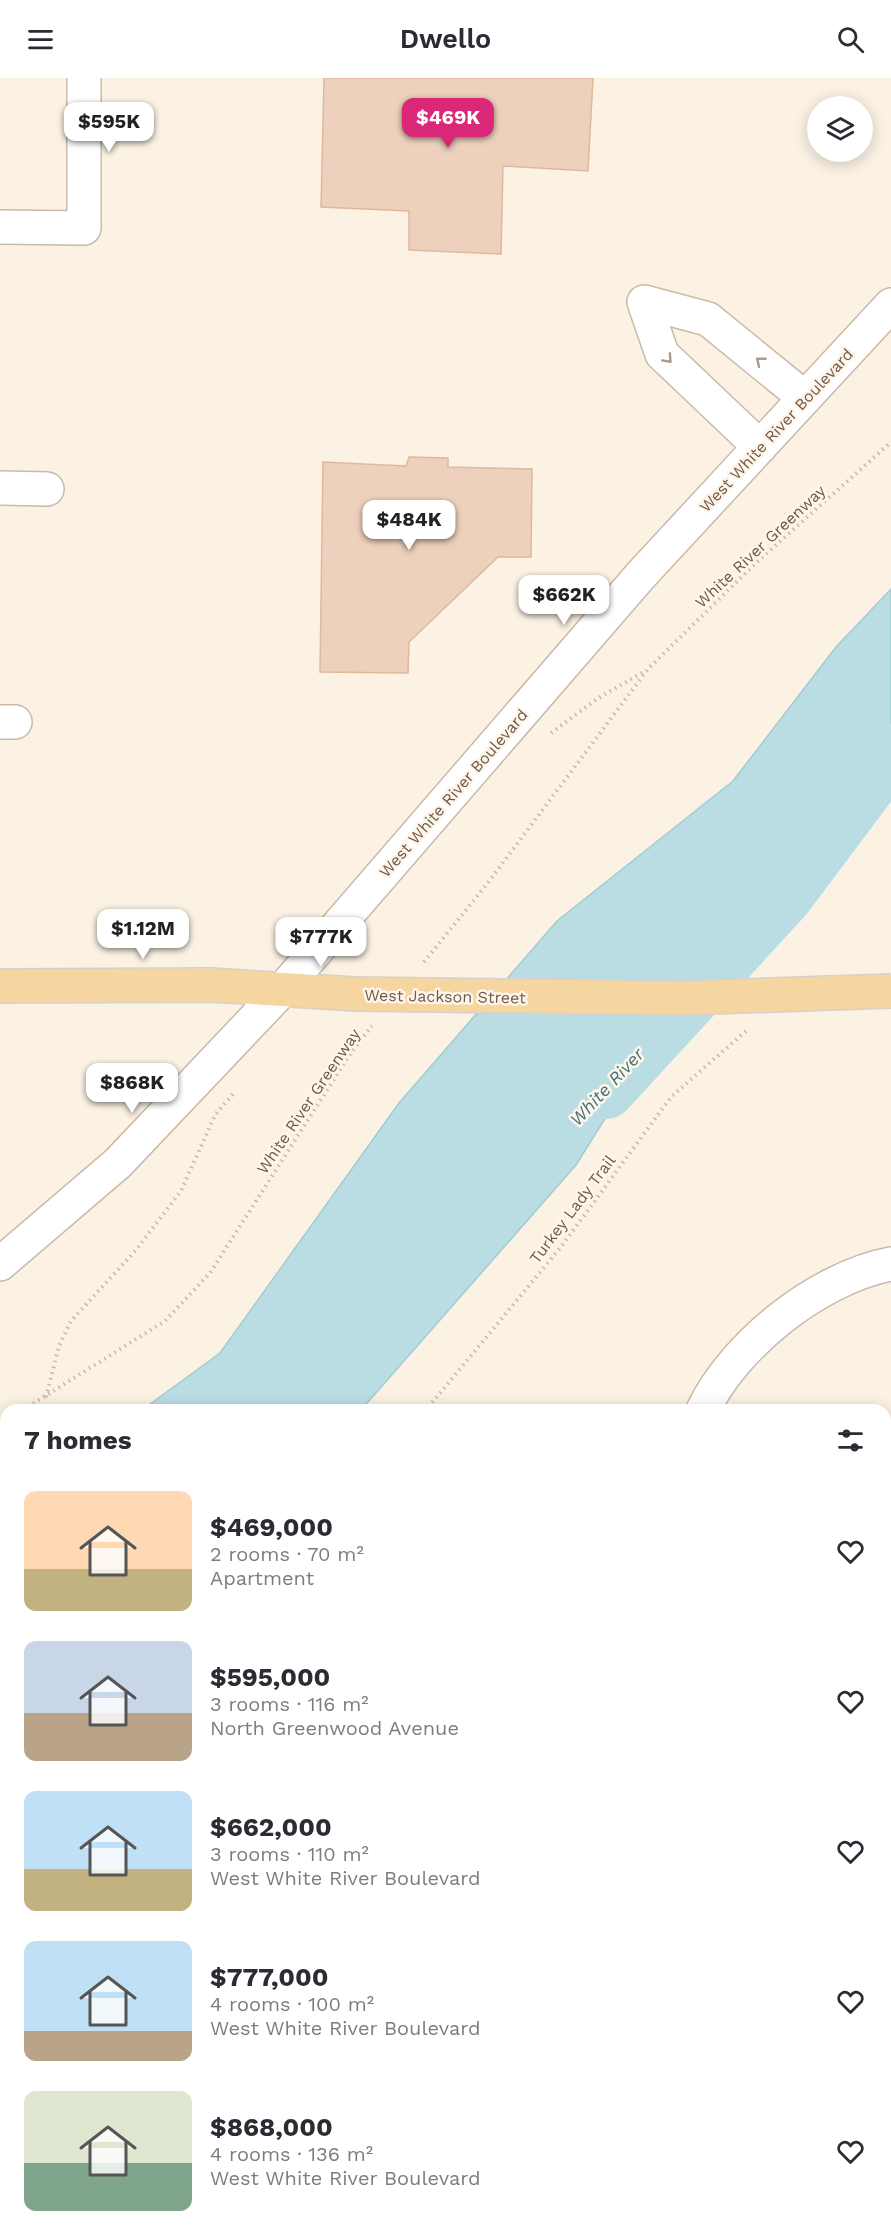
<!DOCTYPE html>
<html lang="en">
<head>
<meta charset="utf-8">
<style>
	:root { --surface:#fff; --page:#f7f7f7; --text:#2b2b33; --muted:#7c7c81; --accent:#db2777 }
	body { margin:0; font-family:"Work Sans",sans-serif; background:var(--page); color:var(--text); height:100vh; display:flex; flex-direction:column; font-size:22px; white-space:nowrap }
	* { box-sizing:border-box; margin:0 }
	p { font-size:20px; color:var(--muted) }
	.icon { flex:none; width:33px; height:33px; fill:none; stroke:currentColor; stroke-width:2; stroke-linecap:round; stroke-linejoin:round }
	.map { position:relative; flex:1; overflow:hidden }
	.drawer { position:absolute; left:0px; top:1326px; width:891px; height:836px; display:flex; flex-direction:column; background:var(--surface); border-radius:18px 18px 0 0; box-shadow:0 3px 15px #0003 }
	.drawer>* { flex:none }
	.tools { position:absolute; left:807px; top:18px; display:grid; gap:12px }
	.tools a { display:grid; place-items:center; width:66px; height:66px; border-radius:50%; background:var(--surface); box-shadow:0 3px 15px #0003; font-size:30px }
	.price { position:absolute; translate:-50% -51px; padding:0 14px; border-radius:12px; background:#fff; color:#222; font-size:20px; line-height:39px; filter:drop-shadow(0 2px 3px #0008) }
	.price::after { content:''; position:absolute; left:50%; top:36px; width:18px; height:14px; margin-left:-9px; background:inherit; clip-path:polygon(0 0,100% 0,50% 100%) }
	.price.current { background:var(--accent); color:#fff }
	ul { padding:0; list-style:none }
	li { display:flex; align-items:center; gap:18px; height:150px; padding:0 24px }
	li span { display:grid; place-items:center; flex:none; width:168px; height:120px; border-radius:12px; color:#555 }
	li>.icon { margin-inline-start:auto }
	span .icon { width:72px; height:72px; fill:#fffc; stroke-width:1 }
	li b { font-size:26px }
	h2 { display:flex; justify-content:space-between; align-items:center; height:72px; padding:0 24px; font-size:26px }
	header { display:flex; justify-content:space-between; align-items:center; height:78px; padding:0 24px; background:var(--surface); font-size:27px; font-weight:600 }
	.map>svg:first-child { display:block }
</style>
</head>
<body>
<header><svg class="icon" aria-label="menu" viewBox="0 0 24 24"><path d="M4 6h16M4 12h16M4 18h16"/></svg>Dwello<svg class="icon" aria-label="search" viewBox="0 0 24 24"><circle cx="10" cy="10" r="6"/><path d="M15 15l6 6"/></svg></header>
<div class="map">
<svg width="891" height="2161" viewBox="0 0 891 2161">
	<rect width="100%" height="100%" fill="#fbf2e4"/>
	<path fill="#d2e7c4" d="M 0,2076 L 6,2080 L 6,2156 L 114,2156 L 122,2161 L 0,2161 Z"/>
	<path fill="#badde3" stroke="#a1ccd4" stroke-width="1.5" d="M 891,511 L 891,717 L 858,760 L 723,852 L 576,1087 L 361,1332 L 142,1332 L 220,1275 L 399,1025 L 557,843 L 733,703 L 836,569 Z
		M 6,1431 L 6,1579 L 0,1583 L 0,1436 Z"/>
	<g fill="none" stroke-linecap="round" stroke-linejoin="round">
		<path stroke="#badde3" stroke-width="58" d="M 606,1012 L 784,818 L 891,675"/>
	</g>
	<path fill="#eed1bd" stroke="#e0b79f" stroke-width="1.5" d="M 324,0 L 593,0 L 588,93 L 503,88 L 501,176 L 409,172 L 409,133 L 321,129 Z
		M 409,379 L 448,380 L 448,389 L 532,391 L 531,479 L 498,479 L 409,564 L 408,595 L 320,594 L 323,384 L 406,388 Z
		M 6,1875 L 6,1898 L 0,1893 L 0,1882 Z
		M 310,2156 L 449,2156 L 444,2161 L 317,2161 Z"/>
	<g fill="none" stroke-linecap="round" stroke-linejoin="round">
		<defs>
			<path id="minor" d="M 0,149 L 84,150 L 84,0
				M 760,369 L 662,276 L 644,224 L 708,241 L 805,320
				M 0,410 L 47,411
				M 0,644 L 15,644
				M 0,1186 L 118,1085 L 284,910 L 641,497 L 891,227
				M 703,1332 C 735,1266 818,1200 891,1186
				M 885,1433 L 891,1422
				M 885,1727 L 891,1737
				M 885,1950 L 891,1945
				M 843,2156 L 848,2161"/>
			<path id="major" d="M 0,908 L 211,907 L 355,916"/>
		</defs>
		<use href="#minor" stroke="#cbb9ab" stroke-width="36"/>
		<use href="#major" stroke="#d7d1cd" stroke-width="36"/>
		<path stroke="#d3b4a1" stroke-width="4" stroke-dasharray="1.5 4.5" stroke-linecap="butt" d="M 551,655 L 597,621 L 645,593
			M 424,884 L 487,806 L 648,591 L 758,483 L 891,364
			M 46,1319 L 59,1268 L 71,1243 L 136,1172 L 181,1113 L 215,1037 L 235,1014
			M 23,1332 L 165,1243 L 210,1195 L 352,973 L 372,948
			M 423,1332 L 431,1326 L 561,1169 L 671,1019 L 747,952
			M 0,1345 L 6,1342
			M 0,1630 L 6,1626"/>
		<use href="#minor" stroke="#fff" stroke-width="33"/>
		<use href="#major" stroke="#f5d5a0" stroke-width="33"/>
		<defs>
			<path id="major-bridge" d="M 355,916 L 685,920 L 891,913"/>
		</defs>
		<use href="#major-bridge" stroke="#d7d1cd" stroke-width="36" stroke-linecap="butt"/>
		<use href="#major-bridge" stroke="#f5d5a0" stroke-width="33"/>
	</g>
	<defs><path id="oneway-chevron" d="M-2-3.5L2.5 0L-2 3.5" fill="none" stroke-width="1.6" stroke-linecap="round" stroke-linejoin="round" transform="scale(1.5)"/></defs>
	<g stroke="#aa9b93">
		<use href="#oneway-chevron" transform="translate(668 281) rotate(47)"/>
		<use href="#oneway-chevron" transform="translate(760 283) rotate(-141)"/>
	</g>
	<g text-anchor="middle" stroke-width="5" stroke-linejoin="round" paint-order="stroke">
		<g font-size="16" fill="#71594b" stroke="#fef6ea">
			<text transform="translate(776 352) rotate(-47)" y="6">West White River Boulevard</text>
			<text transform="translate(760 468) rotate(-43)" y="6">White River Greenway</text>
			<text transform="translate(453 715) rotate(-49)" y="6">West White River Boulevard</text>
			<text transform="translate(445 918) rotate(1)" y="6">West Jackson Street</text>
			<text transform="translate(308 1023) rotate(-56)" y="6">White River Greenway</text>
			<text transform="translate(572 1131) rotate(-53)" y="6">Turkey Lady Trail</text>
		</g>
		<g font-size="18" font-style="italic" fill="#43737d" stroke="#fef6ea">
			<text transform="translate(607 1009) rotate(-47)" y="6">White River</text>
		</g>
	</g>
</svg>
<div class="tools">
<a><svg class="icon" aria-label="layers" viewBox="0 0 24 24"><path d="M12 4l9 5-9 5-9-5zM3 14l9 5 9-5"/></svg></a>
</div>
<b class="price current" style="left:448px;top:71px">$469K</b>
<b class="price" style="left:109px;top:75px">$595K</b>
<b class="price" style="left:409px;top:473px">$484K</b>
<b class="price" style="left:564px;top:548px">$662K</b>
<b class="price" style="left:143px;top:882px">$1.12M</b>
<b class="price" style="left:321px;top:890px">$777K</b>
<b class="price" style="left:132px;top:1036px">$868K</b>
<section class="drawer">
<h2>7 homes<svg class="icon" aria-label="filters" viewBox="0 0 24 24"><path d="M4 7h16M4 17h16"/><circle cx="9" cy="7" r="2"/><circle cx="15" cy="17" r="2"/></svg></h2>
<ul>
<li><span style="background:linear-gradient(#ffd9b3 65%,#c2b280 0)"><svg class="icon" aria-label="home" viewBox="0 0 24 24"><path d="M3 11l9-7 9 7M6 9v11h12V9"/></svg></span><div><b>$469,000</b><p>2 rooms · 70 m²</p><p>Apartment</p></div><svg class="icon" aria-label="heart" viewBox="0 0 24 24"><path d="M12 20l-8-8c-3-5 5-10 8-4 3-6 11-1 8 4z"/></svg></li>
<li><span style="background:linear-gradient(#c9d6e8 60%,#b9a48a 0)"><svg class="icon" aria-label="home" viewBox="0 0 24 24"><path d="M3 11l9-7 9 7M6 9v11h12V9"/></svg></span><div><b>$595,000</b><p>3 rooms · 116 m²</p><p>North Greenwood Avenue</p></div><svg class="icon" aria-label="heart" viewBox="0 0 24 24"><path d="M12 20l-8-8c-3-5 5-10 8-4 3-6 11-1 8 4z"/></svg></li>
<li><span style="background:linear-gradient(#bfe0f5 65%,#c2b280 0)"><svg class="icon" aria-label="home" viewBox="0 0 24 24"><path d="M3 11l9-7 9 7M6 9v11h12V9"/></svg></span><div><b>$662,000</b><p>3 rooms · 110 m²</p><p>West White River Boulevard</p></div><svg class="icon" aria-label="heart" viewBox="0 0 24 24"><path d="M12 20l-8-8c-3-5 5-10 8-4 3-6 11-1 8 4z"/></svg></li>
<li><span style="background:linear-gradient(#bfe0f5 75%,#b9a48a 0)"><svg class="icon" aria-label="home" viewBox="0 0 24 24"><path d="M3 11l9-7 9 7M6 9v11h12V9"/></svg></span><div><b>$777,000</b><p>4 rooms · 100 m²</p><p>West White River Boulevard</p></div><svg class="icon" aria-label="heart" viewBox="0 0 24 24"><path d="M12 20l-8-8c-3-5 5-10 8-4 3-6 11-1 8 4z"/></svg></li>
<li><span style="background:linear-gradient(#dfe7d0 60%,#7fa58c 0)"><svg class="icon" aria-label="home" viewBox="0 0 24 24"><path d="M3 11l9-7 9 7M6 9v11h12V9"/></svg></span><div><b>$868,000</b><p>4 rooms · 136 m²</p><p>West White River Boulevard</p></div><svg class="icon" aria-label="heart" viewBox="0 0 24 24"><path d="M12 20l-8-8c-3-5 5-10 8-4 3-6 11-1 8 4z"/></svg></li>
</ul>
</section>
</div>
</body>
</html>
